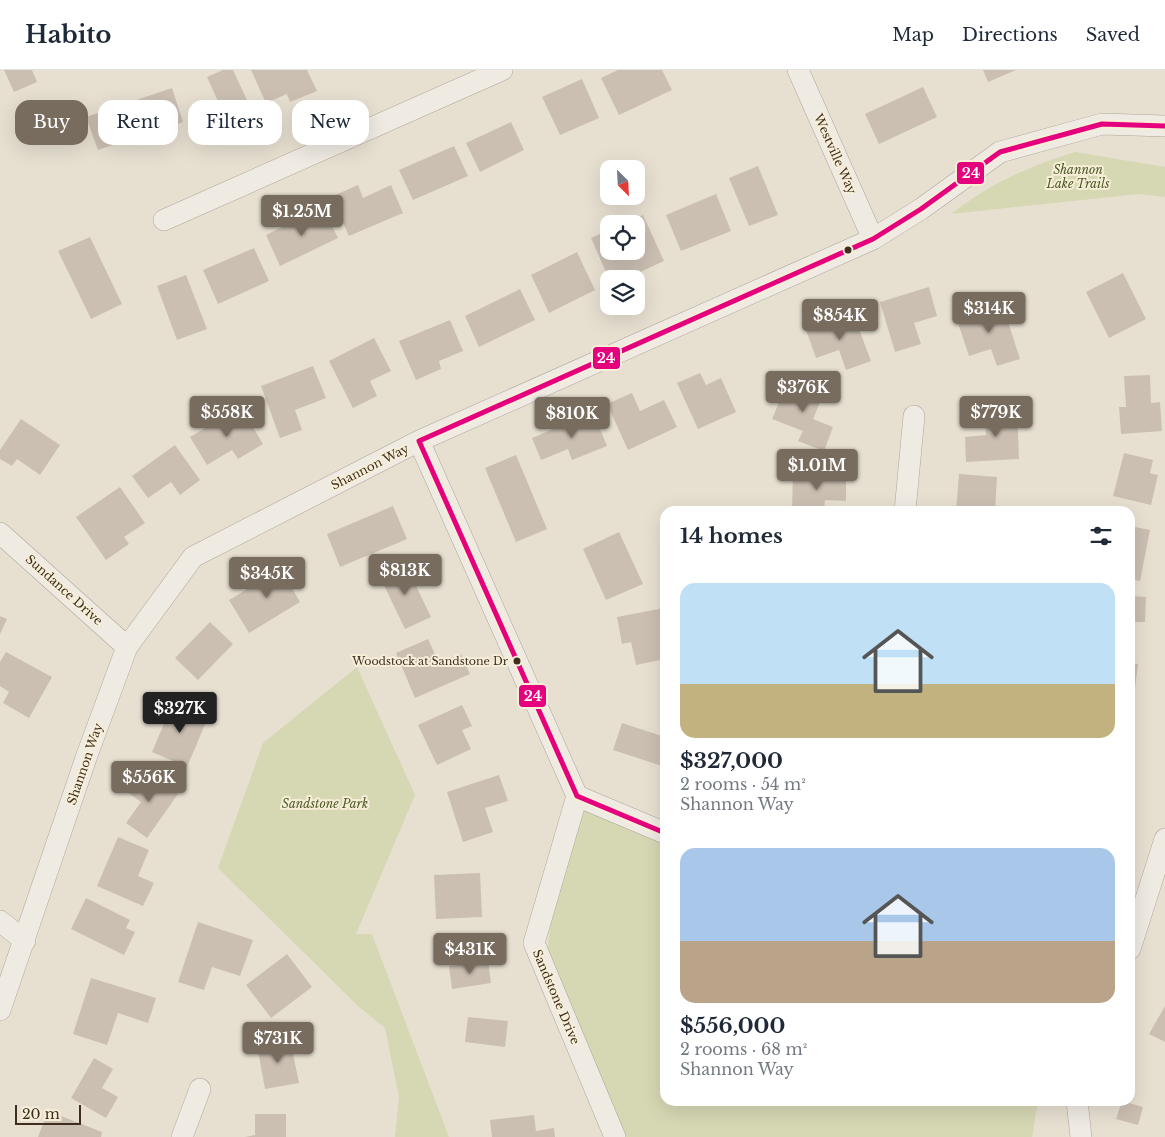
<!DOCTYPE html>
<html lang="en">
<head>
<meta charset="utf-8">
<style>
	:root { --surface:#fff; --page:#f6f6f7; --text:#1f2937; --muted:#747a83; --line:#e0e1e3; --accent:#786c5e }
	body { margin:0; font-family:"Libre Baskerville",serif; background:var(--page); color:var(--text); height:100vh; display:flex; flex-direction:column; font-size:19px; white-space:nowrap }
	* { box-sizing:border-box; margin:0 }
	p { font-size:16px; color:var(--muted) }
	.icon { flex:none; width:28px; height:28px; fill:none; stroke:currentColor; stroke-width:2; stroke-linecap:round; stroke-linejoin:round }
	.map { position:relative; flex:1; overflow:hidden }
	.details { position:absolute; left:660px; top:436px; width:475px; height:600px; display:flex; flex-direction:column; background:var(--surface); border-radius:15px; box-shadow:0 5px 20px #0002 }
	.details>* { flex:none }
	.top-card { position:absolute; left:15px; top:30px; width:475px; height:45px; display:flex; gap:10px }
	.needle { width:32px; rotate:156deg }
	.tools { position:absolute; left:600px; top:90px; display:grid; gap:10px }
	.tools a { display:grid; place-items:center; width:45px; height:45px; border-radius:10px; background:var(--surface); box-shadow:0 5px 20px #0002; font-size:25px }
	.scale { position:absolute; left:15px; bottom:12px; width:66px; box-sizing:border-box; padding-left:5px; border:2px solid #3d2e20; border-top:0; font-size:14px; line-height:18px; white-space:nowrap; color:#3d2e20; -webkit-text-stroke:4px #f7eed8; paint-order:stroke }
	.price { position:absolute; translate:-50% -42px; padding:0 11px; border-radius:5px; background:var(--accent); color:#fff; font-size:16px; line-height:32px; filter:drop-shadow(0 1px 2px #0008) }
	.price::after { content:''; position:absolute; left:50%; top:30px; width:15px; height:11px; margin-left:-8px; background:inherit; clip-path:polygon(0 0,100% 0,50% 100%) }
	.price.active { background:#222; color:#fff }
	ul { padding:0; list-style:none }
	li { display:grid; align-content:center; gap:10px; height:265px; padding:0 20px }
	li span { display:grid; place-items:center; height:155px; border-radius:15px; color:#555 }
	li>.icon { margin-inline-start:auto }
	span .icon { width:90px; height:90px; fill:#fffc; stroke-width:1 }
	li b { font-size:21px }
	h2 { display:flex; justify-content:space-between; align-items:center; height:60px; padding:0 20px; font-size:21px }
	.chip { padding:0 18px; border-radius:15px; background:var(--surface); box-shadow:0 5px 20px #0002; font-size:18px; line-height:45px }
	.chip.active { background:var(--accent); color:#fff }
	header { display:flex; align-items:center; gap:30px; box-sizing:border-box; height:70px; padding:0 25px; background:var(--surface); border-bottom:1px solid var(--line) }
	header strong { font-size:24px }
	nav { display:flex; gap:28px; margin-inline-start:auto; font-size:18px }
	.map>svg:first-child { display:block }
</style>
</head>
<body>
<header>
<strong>Habito</strong>
<nav><a>Map</a><a>Directions</a><a>Saved</a></nav>
</header>
<div class="map">
<svg width="1165" height="1067" viewBox="0 0 1165 1067">
	<rect width="100%" height="100%" fill="#e7e0d1"/>
	<path fill="#d6d7b3" d="M 1075,82 L 1165,97 L 1165,127 L 1139,124 L 951,144 C 990,114 1029,96 1075,82 Z
		M 357,597 L 415,725 L 356,864 L 372,864 L 449,1067 L 395,1067 L 399,1027 L 385,958 L 358,936 L 218,798 L 263,673 Z
		M 566,727 L 665,752 L 665,1031 L 1038,1031 L 1032,1067 L 618,1067 L 546,891 Z"/>
	<path fill="#cbbfb2" d="M 4,0 L 32,0 L 37,12 L 14,22 Z
		M 223,0 L 233,0 L 254,45 L 229,56 L 207,7 Z
		M 251,0 L 307,0 L 317,21 L 290,32 L 287,24 L 266,33 Z
		M 618,0 L 662,0 L 672,20 L 619,45 L 601,8 Z
		M 983,0 L 1016,0 L 988,12 Z
		M 582,9 L 599,48 L 560,65 L 542,27 Z
		M 923,17 L 937,47 L 879,74 L 865,44 Z
		M 172,18 L 183,52 L 98,80 L 86,47 Z
		M 511,52 L 524,80 L 480,102 L 466,73 Z
		M 454,76 L 468,106 L 413,130 L 399,100 Z
		M 758,96 L 778,145 L 749,156 L 729,108 Z
		M 358,115 L 363,128 L 391,115 L 403,143 L 349,166 L 331,127 Z
		M 716,124 L 731,161 L 681,181 L 666,145 Z
		M 323,137 L 338,168 L 280,196 L 266,165 Z
		M 643,145 L 664,191 L 640,202 L 639,200 L 619,209 L 609,209 L 591,168 L 609,160 L 609,181 L 636,181 L 636,154 L 623,154 Z
		M 90,167 L 122,234 L 91,249 L 58,181 Z
		M 254,178 L 269,211 L 218,234 L 203,200 Z
		M 577,182 L 595,220 L 549,243 L 531,205 Z
		M 1123,203 L 1146,249 L 1109,268 L 1086,222 Z
		M 186,205 L 207,259 L 177,270 L 157,216 Z
		M 929,217 L 937,246 L 914,253 L 921,274 L 895,282 L 880,232 Z
		M 520,219 L 535,250 L 479,277 L 465,246 Z
		M 1002,233 L 1020,289 L 997,296 L 991,279 L 969,286 L 956,247 Z
		M 853,243 L 871,291 L 846,300 L 839,280 L 816,288 L 806,260 Z
		M 450,250 L 463,281 L 439,291 L 441,299 L 416,310 L 399,271 Z
		M 374,268 L 391,301 L 370,311 L 377,326 L 353,338 L 329,291 Z
		M 313,296 L 326,328 L 295,340 L 302,360 L 280,368 L 261,316 Z
		M 700,303 L 706,315 L 721,308 L 736,342 L 698,359 L 677,313 Z
		M 1150,305 L 1151,333 L 1160,332 L 1162,361 L 1121,364 L 1119,337 L 1126,337 L 1124,306 Z
		M 790,306 L 825,320 L 813,349 L 833,357 L 824,381 L 798,371 L 803,361 L 772,349 Z
		M 632,323 L 640,341 L 664,330 L 677,357 L 628,380 L 607,334 Z
		M 241,337 L 263,374 L 238,389 L 232,380 L 207,395 L 190,367 Z
		M 1017,338 L 1019,389 L 966,392 L 965,367 L 986,365 L 984,339 Z
		M 593,342 L 607,376 L 572,390 L 568,379 L 541,390 L 532,368 Z
		M 21,349 L 60,375 L 40,405 L 17,389 L 12,396 L 0,389 L 0,380 Z
		M 175,375 L 200,410 L 180,425 L 171,412 L 148,428 L 132,406 Z
		M 1124,383 L 1153,390 L 1150,403 L 1158,405 L 1151,435 L 1113,426 Z
		M 516,385 L 547,459 L 516,472 L 485,398 Z
		M 793,403 L 846,404 L 846,431 L 825,430 L 824,441 L 792,441 Z
		M 959,404 L 997,407 L 995,441 L 956,441 Z
		M 120,417 L 145,453 L 124,467 L 129,474 L 106,490 L 76,447 Z
		M 393,436 L 407,469 L 340,497 L 327,464 Z
		M 1130,456 L 1150,460 L 1140,511 L 1130,509 Z
		M 619,462 L 643,514 L 606,530 L 583,479 Z
		M 405,493 L 431,547 L 405,559 L 379,505 Z
		M 289,494 L 300,513 L 292,518 L 300,532 L 249,563 L 229,530 Z
		M 1130,526 L 1146,527 L 1145,552 L 1130,552 Z
		M 664,538 L 665,589 L 636,595 L 631,572 L 622,574 L 617,547 Z
		M 0,546 L 7,549 L 0,564 Z
		M 210,552 L 233,574 L 198,610 L 175,588 Z
		M 428,569 L 439,593 L 461,584 L 470,604 L 415,628 L 396,583 Z
		M 6,582 L 52,607 L 29,648 L 3,633 L 9,622 L 0,616 L 0,592 Z
		M 1130,593 L 1138,594 L 1131,651 L 1130,651 Z
		M 174,630 L 209,645 L 187,697 L 152,682 Z
		M 462,635 L 472,656 L 462,660 L 471,679 L 437,695 L 418,655 Z
		M 622,653 L 665,667 L 665,697 L 613,680 Z
		M 142,700 L 178,724 L 147,768 L 126,753 L 141,732 L 127,722 Z
		M 499,705 L 508,731 L 485,738 L 493,762 L 463,772 L 447,722 Z
		M 118,767 L 149,780 L 138,806 L 154,813 L 143,836 L 97,816 Z
		M 480,803 L 482,847 L 436,849 L 434,805 Z
		M 86,828 L 130,850 L 126,858 L 135,862 L 124,885 L 71,859 Z
		M 198,852 L 253,870 L 240,906 L 212,897 L 204,920 L 178,912 Z
		M 287,884 L 312,917 L 271,948 L 246,915 Z
		M 488,891 L 491,913 L 452,919 L 449,896 Z
		M 91,908 L 156,928 L 148,953 L 118,943 L 107,975 L 73,964 Z
		M 1165,936 L 1165,972 L 1149,964 Z
		M 468,947 L 508,951 L 505,977 L 465,972 Z
		M 290,969 L 299,1013 L 265,1019 L 257,975 Z
		M 94,988 L 113,999 L 102,1018 L 118,1027 L 106,1048 L 71,1028 Z
		M 1122,1031 L 1143,1037 L 1138,1055 L 1116,1049 Z
		M 48,1041 L 102,1062 L 101,1067 L 38,1067 Z
		M 255,1044 L 286,1044 L 286,1067 L 245,1067 L 255,1065 Z
		M 534,1045 L 536,1061 L 554,1058 L 555,1067 L 492,1067 L 490,1050 Z"/>
	<g fill="none" stroke-linecap="round" stroke-linejoin="round">
		<defs>
			<path id="minor" d="M 798,0 L 873,169
				M 164,150 L 502,0
				M 419,371 L 577,726 L 665,763
				M 905,441 L 914,346
				M 0,463 L 127,577
				M 577,726 L 534,873 L 615,1067
				M 0,851 L 25,871
				M 1130,879 L 1165,769
				M 0,940 L 87,685 L 127,577 L 193,487 L 419,371 L 873,169 L 921,139 L 1000,82 L 1102,54 L 1165,56
				M 1077,1031 L 1081,1067
				M 182,1067 L 200,1019"/>
		</defs>
		<use href="#minor" stroke="#ada599" stroke-width="22"/>
		<use href="#minor" stroke="#efebe3" stroke-width="21"/>
		<defs>
			<path id="bus-1" d="M 419,371 L 873,169 L 921,139 L 1000,82 L 1102,54 L 1165,56
				M 419,371 L 577,726 L 665,763"/>
		</defs>
		<use href="#bus-1" stroke="#f7eed8" stroke-width="9"/>
		<use href="#bus-1" stroke="#e5007d" stroke-width="5"/>
	</g>
	<g fill="#3d2e20" stroke="#f7eed8" stroke-width="2">
		<circle cx="848" cy="180" r="4.5"/>
		<circle cx="517" cy="591" r="4.5"/>
	</g>
	<g text-anchor="middle" stroke-width="4" stroke-linejoin="round" paint-order="stroke">
		<g font-size="11" fill="#3d2e20" stroke="#f7eed8" text-anchor="end">
			<text x="508" y="595">Woodstock at Sandstone Dr</text>
		</g>
		<g font-size="12" fill="#3d2e20" stroke="#f7eed8">
			<text transform="translate(835 84) rotate(66)" y="4">Westville Way</text>
			<text transform="translate(370 397) rotate(-27)" y="4">Shannon Way</text>
			<text transform="translate(64 520) rotate(42)" y="4">Sundance Drive</text>
			<text transform="translate(85 694) rotate(-71)" y="4">Shannon Way</text>
			<text transform="translate(556 927) rotate(67)" y="4">Sandstone Drive</text>
		</g>
		<g font-size="12" font-style="italic" fill="#4d5a26" stroke="#f7eed8">
			<text x="1078" y="104">Shannon<tspan x="1078" dy="14">Lake Trails</tspan></text>
			<text x="325" y="738">Sandstone Park</text>
		</g>
	</g>
	<g stroke="#f7eed8" stroke-width="2">
		<rect x="956" y="91" width="29" height="24" rx="5" fill="#e5007d"/>
		<rect x="592" y="276" width="29" height="24" rx="5" fill="#e5007d"/>
		<rect x="518" y="614" width="29" height="24" rx="5" fill="#e5007d"/>
	</g>
	<g font-size="14" text-anchor="middle" font-weight="bold" fill="#fff">
		<text x="971" y="108">24</text>
		<text x="606" y="293">24</text>
		<text x="533" y="631">24</text>
	</g>
</svg>
<div class="tools">
<a><svg class="needle" viewBox="-14 -14 28 28"><path d="M0-13l5 13h-10z" fill="#e53935"/><path d="M0 13l5-13h-10z" fill="#747a83"/></svg></a>
<a><svg class="icon" aria-label="locate" viewBox="0 0 24 24"><circle cx="12" cy="12" r="6"/><path d="M12 2v4M12 18v4M2 12h4M18 12h4"/></svg></a>
<a><svg class="icon" aria-label="layers" viewBox="0 0 24 24"><path d="M12 4l9 5-9 5-9-5zM3 14l9 5 9-5"/></svg></a>
</div>
<div class="scale">20 m</div>
<b class="price" style="left:302px;top:167px">$1.25M</b>
<b class="price" style="left:989px;top:264px">$314K</b>
<b class="price" style="left:840px;top:271px">$854K</b>
<b class="price" style="left:803px;top:343px">$376K</b>
<b class="price" style="left:227px;top:368px">$558K</b>
<b class="price" style="left:996px;top:368px">$779K</b>
<b class="price" style="left:572px;top:369px">$810K</b>
<b class="price" style="left:817px;top:421px">$1.01M</b>
<b class="price" style="left:405px;top:526px">$813K</b>
<b class="price" style="left:267px;top:529px">$345K</b>
<b class="price active" style="left:180px;top:664px">$327K</b>
<b class="price" style="left:149px;top:733px">$556K</b>
<b class="price" style="left:470px;top:905px">$431K</b>
<b class="price" style="left:278px;top:994px">$731K</b>
<div class="top-card">
<a class="chip active">Buy</a>
<a class="chip">Rent</a>
<a class="chip">Filters</a>
<a class="chip">New</a>
</div>
<section class="details">
<h2>14 homes<svg class="icon" aria-label="filters" viewBox="0 0 24 24"><path d="M4 7h16M4 17h16"/><circle cx="9" cy="7" r="2"/><circle cx="15" cy="17" r="2"/></svg></h2>
<ul>
<li><span style="background:linear-gradient(#bfe0f5 65%,#c2b280 0)"><svg class="icon" aria-label="home" viewBox="0 0 24 24"><path d="M3 11l9-7 9 7M6 9v11h12V9"/></svg></span><div><b>$327,000</b><p>2 rooms · 54 m²</p><p>Shannon Way</p></div></li>
<li><span style="background:linear-gradient(#a9c7e8 60%,#b9a48a 0)"><svg class="icon" aria-label="home" viewBox="0 0 24 24"><path d="M3 11l9-7 9 7M6 9v11h12V9"/></svg></span><div><b>$556,000</b><p>2 rooms · 68 m²</p><p>Shannon Way</p></div></li>
</ul>
</section>
</div>
</body>
</html>
